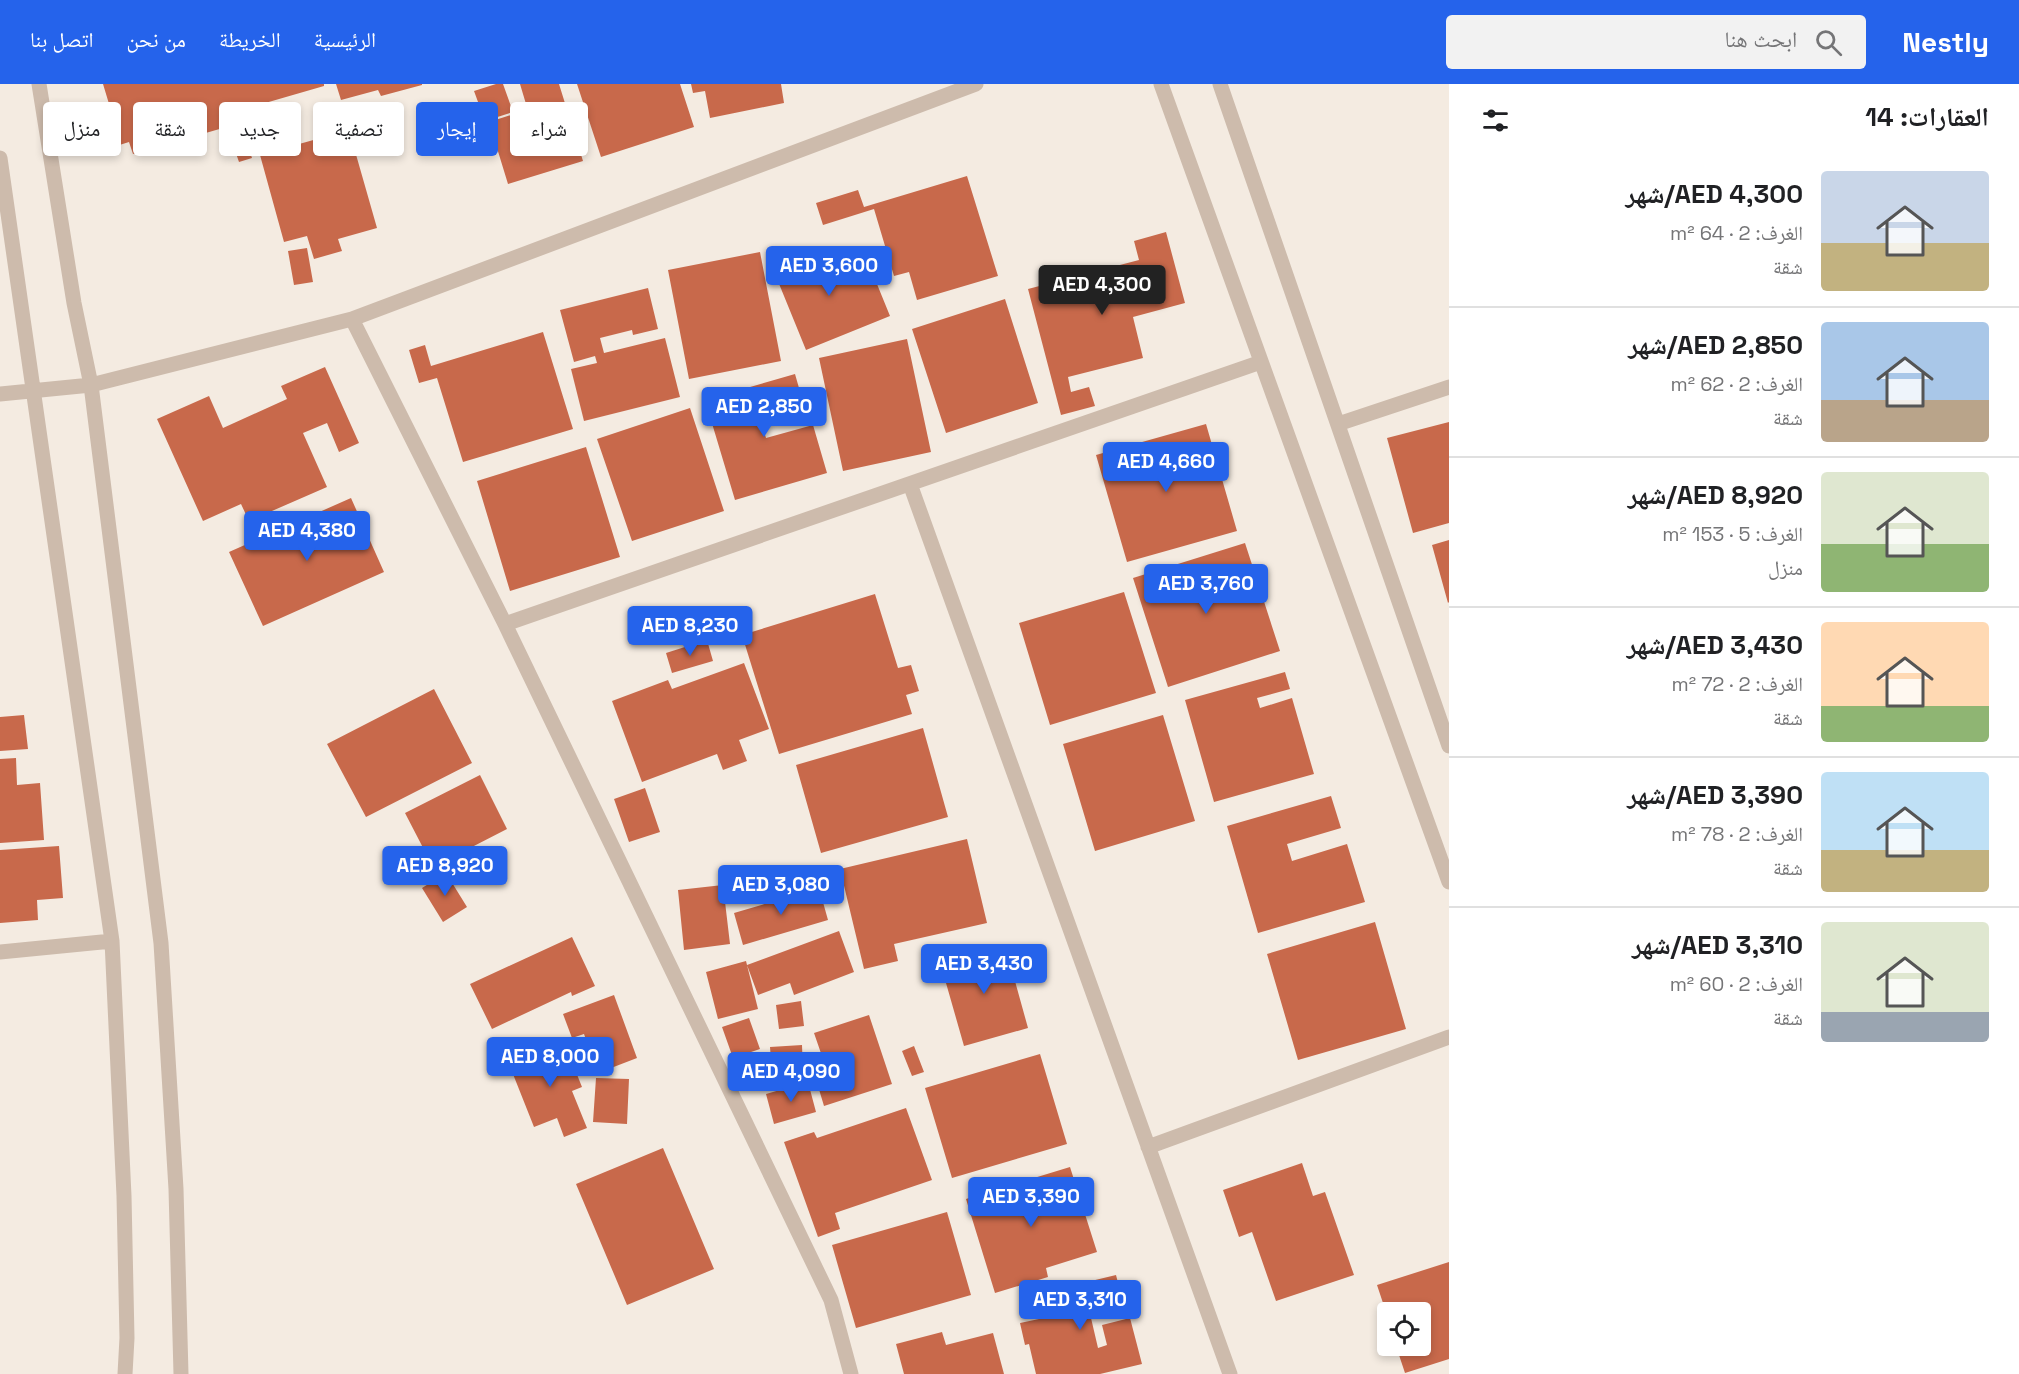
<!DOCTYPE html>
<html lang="ar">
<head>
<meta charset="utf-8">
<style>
	:root { --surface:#fff; --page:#f2f2f2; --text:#202124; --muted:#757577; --line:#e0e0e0; --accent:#2563eb }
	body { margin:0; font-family:"Space Grotesk","Noto Naskh Arabic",sans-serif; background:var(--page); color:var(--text); direction:rtl; height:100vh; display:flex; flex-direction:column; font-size:22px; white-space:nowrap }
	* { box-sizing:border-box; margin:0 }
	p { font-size:20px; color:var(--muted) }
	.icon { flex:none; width:33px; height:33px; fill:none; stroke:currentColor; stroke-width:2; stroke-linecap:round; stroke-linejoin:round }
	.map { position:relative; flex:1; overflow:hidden; direction:ltr }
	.panel { display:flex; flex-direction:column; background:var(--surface); width:570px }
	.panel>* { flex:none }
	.top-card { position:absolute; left:18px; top:18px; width:570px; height:54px; direction:rtl; display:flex; gap:12px }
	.controls { position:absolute; left:1377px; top:1218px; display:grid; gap:12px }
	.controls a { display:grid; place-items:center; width:54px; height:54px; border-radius:6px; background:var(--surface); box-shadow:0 3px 9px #0003; font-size:30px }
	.price { position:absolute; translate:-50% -51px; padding:0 14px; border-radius:6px; background:var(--accent); color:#fff; font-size:20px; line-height:39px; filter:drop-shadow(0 2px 3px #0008) }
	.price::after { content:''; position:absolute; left:50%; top:36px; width:18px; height:14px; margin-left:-9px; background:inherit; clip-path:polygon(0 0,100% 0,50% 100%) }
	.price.on { background:#222; color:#fff }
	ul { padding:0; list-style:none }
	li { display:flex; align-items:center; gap:18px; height:150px; padding:0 30px }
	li+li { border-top:2px solid var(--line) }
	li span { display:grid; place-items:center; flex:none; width:168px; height:120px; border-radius:6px; color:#555 }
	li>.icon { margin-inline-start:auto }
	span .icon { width:72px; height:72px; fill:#fffc; stroke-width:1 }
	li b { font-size:26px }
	h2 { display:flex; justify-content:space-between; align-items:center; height:72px; padding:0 30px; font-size:26px }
	.chip { padding:0 21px; border-radius:6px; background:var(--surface); box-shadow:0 3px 9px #0003; font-size:21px; line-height:54px }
	.chip.on { background:var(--accent); color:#fff }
	header { display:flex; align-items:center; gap:36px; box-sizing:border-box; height:84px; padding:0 30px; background:var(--accent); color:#fff }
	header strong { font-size:28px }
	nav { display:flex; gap:33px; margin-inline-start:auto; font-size:21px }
	.search { width:420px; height:54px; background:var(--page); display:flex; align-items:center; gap:15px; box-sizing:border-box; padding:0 21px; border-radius:6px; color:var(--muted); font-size:22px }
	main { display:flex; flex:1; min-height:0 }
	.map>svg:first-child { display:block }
</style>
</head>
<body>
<header>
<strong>Nestly</strong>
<div class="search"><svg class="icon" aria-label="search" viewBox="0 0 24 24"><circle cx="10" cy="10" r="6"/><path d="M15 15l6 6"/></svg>ابحث هنا</div>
<nav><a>الرئيسية</a><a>الخريطة</a><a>من نحن</a><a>اتصل بنا</a></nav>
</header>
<main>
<section class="panel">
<h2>العقارات: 14<svg class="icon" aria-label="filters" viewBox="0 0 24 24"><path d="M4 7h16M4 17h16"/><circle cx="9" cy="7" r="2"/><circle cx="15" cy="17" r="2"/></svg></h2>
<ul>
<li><span style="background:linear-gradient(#c9d6e8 60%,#c2b280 0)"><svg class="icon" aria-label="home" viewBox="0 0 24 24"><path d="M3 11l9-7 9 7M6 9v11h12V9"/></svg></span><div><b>AED 4,300/شهر</b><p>الغرف: 2 · 64 m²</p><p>شقة</p></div></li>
<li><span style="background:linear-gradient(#a9c7e8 65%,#b9a48a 0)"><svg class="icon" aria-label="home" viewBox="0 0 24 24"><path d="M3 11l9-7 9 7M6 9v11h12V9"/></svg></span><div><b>AED 2,850/شهر</b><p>الغرف: 2 · 62 m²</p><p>شقة</p></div></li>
<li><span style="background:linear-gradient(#dfe7d0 60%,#8fb573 0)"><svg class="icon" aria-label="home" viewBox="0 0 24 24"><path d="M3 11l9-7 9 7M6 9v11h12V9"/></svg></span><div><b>AED 8,920/شهر</b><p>الغرف: 5 · 153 m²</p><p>منزل</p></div></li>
<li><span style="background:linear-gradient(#ffd9b3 70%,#8fb573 0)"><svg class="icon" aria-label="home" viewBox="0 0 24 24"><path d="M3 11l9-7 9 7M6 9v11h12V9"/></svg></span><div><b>AED 3,430/شهر</b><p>الغرف: 2 · 72 m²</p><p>شقة</p></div></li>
<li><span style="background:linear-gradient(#bfe0f5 65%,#c2b280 0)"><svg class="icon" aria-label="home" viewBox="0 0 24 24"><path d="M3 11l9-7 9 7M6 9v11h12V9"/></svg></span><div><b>AED 3,390/شهر</b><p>الغرف: 2 · 78 m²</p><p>شقة</p></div></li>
<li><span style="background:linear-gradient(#dfe7d0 75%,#9aa5b1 0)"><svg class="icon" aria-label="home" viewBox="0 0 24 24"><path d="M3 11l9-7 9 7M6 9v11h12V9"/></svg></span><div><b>AED 3,310/شهر</b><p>الغرف: 2 · 60 m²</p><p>شقة</p></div></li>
</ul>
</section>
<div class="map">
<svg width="1449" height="1290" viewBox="0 0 1449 1290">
	<rect width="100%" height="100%" fill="#f4ebe1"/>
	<path fill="#c8694b" d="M 103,0 L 324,0 L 324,2 L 220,32 L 223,44 L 133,70 L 129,58 L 110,64 L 104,46 L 116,43 Z
		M 336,0 L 422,0 L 422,1 L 381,12 L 378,6 L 341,16 Z
		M 496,0 L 503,0 L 513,28 L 485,37 L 474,7 Z
		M 520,0 L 559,0 L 583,77 L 508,100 L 489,38 L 517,29 L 527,64 L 538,60 Z
		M 577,0 L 680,0 L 694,43 L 601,73 Z
		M 691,0 L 781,0 L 784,19 L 710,34 L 705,7 L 693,9 Z
		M 349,46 L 377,144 L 338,155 L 342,167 L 314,175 L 307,152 L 284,158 L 260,71 Z
		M 245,53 L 252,74 L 239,78 L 232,58 Z
		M 967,92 L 998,192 L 917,216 L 909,188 L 894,192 L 874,125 L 823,141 L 816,119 L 858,106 L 864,123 Z
		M 1166,148 L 1185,219 L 1133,233 L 1143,274 L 1068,293 L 1071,308 L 1089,303 L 1095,322 L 1061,331 L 1028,205 L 1139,176 L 1134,157 Z
		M 830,162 L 841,189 L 868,178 L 890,232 L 806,266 L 773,185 Z
		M 307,164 L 313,198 L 294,201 L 288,167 Z
		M 760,168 L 781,277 L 689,295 L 668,186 Z
		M 648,204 L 658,245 L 633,251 L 632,246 L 600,254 L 604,269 L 665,254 L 680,313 L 584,337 L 571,285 L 597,279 L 595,272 L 574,278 L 560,226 Z
		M 1005,215 L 1038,319 L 946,349 L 912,245 Z
		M 543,248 L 573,345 L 463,378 L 437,294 L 419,299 L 409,266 L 425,261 L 431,282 Z
		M 907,255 L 931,368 L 843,387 L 819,274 Z
		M 325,283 L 359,359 L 339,368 L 327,339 L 303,349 L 327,403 L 249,437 L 241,420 L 203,437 L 157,335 L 209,312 L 223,344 L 287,315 L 281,302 Z
		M 795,290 L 807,332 L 763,344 L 766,354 L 813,341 L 827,389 L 735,416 L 705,316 Z
		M 690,324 L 724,427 L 632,457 L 597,355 Z
		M 1449,338 L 1449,439 L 1413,449 L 1387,354 Z
		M 1206,340 L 1237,447 L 1127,478 L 1096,371 Z
		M 586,363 L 620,473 L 510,507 L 477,397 Z
		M 351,414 L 384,488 L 263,542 L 229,468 Z
		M 1449,456 L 1449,518 L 1448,519 L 1432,461 Z
		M 1245,459 L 1280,567 L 1168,603 L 1133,494 Z
		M 1124,508 L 1156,609 L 1050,641 L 1019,539 Z
		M 875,510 L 898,584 L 911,581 L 919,607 L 906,611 L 912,630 L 779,670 L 742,551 Z
		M 707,556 L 713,577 L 672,589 L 666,569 Z
		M 744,579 L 769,645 L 739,656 L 747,677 L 723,686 L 717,670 L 642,698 L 612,617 L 668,596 L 672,605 Z
		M 1285,588 L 1290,605 L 1257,614 L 1260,624 L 1292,614 L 1314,690 L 1214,718 L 1185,616 Z
		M 434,605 L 472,679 L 366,733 L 327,660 Z
		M 24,631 L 28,665 L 0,667 L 0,633 Z
		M 1163,631 L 1195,737 L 1095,767 L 1063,660 Z
		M 923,644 L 948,733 L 821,769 L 796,681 Z
		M 16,674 L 17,701 L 40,699 L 44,756 L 0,759 L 0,675 Z
		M 480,691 L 507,745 L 433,783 L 405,729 Z
		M 645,704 L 660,748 L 629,758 L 614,715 Z
		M 1331,712 L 1341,744 L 1287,760 L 1292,777 L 1347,760 L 1365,818 L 1258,849 L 1227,742 Z
		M 967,755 L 987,839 L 894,860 L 898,877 L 864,885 L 840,785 Z
		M 59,762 L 63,814 L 37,816 L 38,836 L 0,839 L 0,766 Z
		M 446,789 L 467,823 L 443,838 L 422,804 Z
		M 723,801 L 730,860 L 684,866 L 678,806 Z
		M 819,804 L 828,836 L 743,861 L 734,829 Z
		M 1375,838 L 1406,945 L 1298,976 L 1267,870 Z
		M 839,847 L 854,888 L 794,911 L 790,899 L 758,911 L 747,881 Z
		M 572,853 L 595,902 L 572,912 L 571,908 L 492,945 L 470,900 Z
		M 1005,861 L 1028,944 L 964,962 L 940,878 Z
		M 746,877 L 758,925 L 718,935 L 706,888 Z
		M 614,911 L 637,974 L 598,989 L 584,950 L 572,954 L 563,930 Z
		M 801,917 L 804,942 L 779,945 L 776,921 Z
		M 869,931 L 892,1000 L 824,1022 L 812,982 L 824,978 L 814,949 Z
		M 749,934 L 760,965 L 733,974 L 722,943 Z
		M 564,958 L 582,1003 L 572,1007 L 587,1044 L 564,1053 L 557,1034 L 534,1043 L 509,980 Z
		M 802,961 L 803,987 L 772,989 L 770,963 Z
		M 914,962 L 924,988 L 912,992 L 902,967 Z
		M 1040,970 L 1067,1060 L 952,1094 L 925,1004 Z
		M 596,994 L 629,995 L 627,1040 L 593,1038 Z
		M 808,998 L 816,1028 L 774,1040 L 766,1010 Z
		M 906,1024 L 932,1096 L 835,1129 L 840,1145 L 818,1153 L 784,1058 L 814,1048 L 817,1054 Z
		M 663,1064 L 714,1185 L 627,1221 L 576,1100 Z
		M 1302,1079 L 1313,1112 L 1325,1108 L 1354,1191 L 1276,1217 L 1252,1148 L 1239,1153 L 1223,1106 Z
		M 1070,1083 L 1097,1168 L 1046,1184 L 1048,1193 L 995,1209 L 966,1115 Z
		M 947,1128 L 971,1211 L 856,1244 L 832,1161 Z
		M 1449,1178 L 1449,1275 L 1405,1289 L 1396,1262 L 1420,1262 L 1420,1228 L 1386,1228 L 1377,1201 Z
		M 1116,1191 L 1125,1226 L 1091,1234 L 1098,1264 L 1107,1261 L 1102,1241 L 1130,1234 L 1142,1280 L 1100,1290 L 1036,1290 L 1029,1260 L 1025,1261 L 1020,1239 L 1039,1235 L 1033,1211 Z
		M 942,1248 L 946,1261 L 993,1249 L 1004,1290 L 904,1290 L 896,1260 Z"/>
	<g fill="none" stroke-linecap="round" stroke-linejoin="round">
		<path stroke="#cdbbac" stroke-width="15" d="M 39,0 L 74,219 L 91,301 L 161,859 L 176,1105 L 181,1290
			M 1161,0 L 1449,798
			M 1220,0 L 1449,662
			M 0,74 L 112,857 L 124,1112 L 127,1254 L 125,1290
			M 352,235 L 505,540 L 831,1216 L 851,1290
			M 0,310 L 91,301 L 352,235 L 976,0
			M 1338,340 L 1449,303
			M 910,400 L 1230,1290
			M 505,540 L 1261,278
			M 0,868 L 112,857
			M 1148,1063 L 1449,953"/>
	</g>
</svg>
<div class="controls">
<a><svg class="icon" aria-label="locate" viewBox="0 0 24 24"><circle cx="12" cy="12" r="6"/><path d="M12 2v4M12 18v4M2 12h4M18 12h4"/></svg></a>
</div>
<b class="price" style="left:829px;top:213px">AED 3,600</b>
<b class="price on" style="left:1102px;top:232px">AED 4,300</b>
<b class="price" style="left:764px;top:354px">AED 2,850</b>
<b class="price" style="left:1166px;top:409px">AED 4,660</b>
<b class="price" style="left:307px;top:478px">AED 4,380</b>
<b class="price" style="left:1206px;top:531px">AED 3,760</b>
<b class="price" style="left:690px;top:573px">AED 8,230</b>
<b class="price" style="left:445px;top:813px">AED 8,920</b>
<b class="price" style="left:781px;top:832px">AED 3,080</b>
<b class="price" style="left:984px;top:911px">AED 3,430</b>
<b class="price" style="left:550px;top:1004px">AED 8,000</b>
<b class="price" style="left:791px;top:1019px">AED 4,090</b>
<b class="price" style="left:1031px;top:1144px">AED 3,390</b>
<b class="price" style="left:1080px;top:1247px">AED 3,310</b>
<div class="top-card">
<a class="chip">شراء</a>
<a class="chip on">إيجار</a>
<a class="chip">تصفية</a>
<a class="chip">جديد</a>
<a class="chip">شقة</a>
<a class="chip">منزل</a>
</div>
</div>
</main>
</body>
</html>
